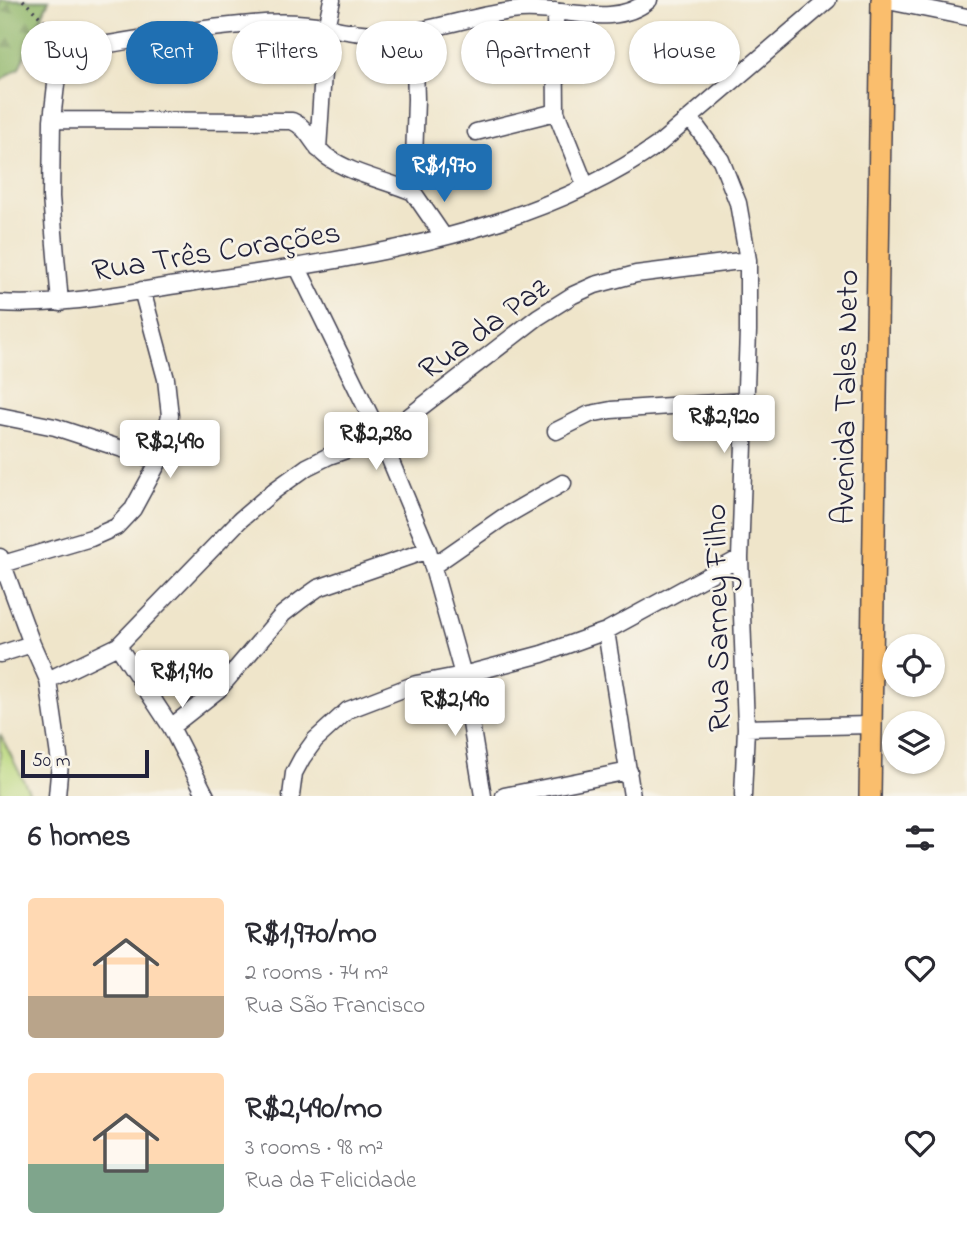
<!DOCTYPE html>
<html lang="en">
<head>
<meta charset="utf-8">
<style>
	:root { --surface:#fff; --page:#f2f2f3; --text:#2b2b33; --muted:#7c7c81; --accent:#1f6fb2 }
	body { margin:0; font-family:"Indie Flower",sans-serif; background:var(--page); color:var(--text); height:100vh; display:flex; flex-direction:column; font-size:26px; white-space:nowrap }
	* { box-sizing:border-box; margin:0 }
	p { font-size:23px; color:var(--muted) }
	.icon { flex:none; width:38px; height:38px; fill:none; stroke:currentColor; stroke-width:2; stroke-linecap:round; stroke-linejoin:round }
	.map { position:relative; height:796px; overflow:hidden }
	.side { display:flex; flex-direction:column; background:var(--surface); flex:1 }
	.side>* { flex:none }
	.banner { position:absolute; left:21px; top:21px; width:926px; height:63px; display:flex; gap:14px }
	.fabs { position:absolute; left:882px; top:634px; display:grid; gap:14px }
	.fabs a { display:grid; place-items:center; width:63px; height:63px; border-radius:50%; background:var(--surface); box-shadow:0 2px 5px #0004; font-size:35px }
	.scale { position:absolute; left:21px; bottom:18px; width:128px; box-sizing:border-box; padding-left:7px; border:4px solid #22223b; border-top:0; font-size:19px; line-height:24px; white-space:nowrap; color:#22223b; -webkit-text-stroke:5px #f7f3e8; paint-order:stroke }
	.price { position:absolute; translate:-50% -60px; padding:0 16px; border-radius:7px; background:#fff; color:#222; font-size:23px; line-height:46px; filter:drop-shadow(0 2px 4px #0008) }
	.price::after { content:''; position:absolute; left:50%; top:42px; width:21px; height:16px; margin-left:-10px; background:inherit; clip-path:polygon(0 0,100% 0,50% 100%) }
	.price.selected { background:var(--accent); color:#fff }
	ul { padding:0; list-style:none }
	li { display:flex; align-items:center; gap:21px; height:175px; padding:0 28px }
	li span { display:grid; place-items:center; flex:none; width:196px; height:140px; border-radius:7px; color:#555 }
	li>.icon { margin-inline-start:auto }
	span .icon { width:84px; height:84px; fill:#fffc; stroke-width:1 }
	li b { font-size:30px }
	h2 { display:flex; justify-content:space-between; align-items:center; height:84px; padding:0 28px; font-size:30px }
	.pill { padding:0 24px; border-radius:32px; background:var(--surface); box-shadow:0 2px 5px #0004; font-size:24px; line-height:63px }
	.pill.selected { background:var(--accent); color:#fff }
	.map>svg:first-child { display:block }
</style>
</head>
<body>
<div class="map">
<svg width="967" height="796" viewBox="0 0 967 796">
	<defs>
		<pattern id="forest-firs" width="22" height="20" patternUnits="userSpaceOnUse" patternTransform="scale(1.75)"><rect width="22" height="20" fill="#93b86d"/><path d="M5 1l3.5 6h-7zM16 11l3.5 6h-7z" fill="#78955b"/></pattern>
	</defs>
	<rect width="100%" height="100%" fill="#f7f3e8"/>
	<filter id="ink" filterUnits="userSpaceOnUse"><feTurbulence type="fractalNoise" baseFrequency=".0143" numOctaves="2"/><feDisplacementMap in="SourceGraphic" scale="14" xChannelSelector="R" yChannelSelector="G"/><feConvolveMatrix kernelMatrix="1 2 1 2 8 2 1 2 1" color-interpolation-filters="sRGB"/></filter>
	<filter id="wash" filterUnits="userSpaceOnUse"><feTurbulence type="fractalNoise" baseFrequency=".00686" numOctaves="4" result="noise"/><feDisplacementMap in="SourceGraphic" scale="28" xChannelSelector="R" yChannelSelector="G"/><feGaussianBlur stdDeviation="1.57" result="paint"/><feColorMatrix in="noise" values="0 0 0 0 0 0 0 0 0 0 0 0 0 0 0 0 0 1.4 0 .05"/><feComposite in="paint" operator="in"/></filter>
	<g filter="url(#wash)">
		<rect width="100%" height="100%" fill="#efe5ca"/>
		<path fill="url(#forest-firs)" stroke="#5a6d54" stroke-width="2" d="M 0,0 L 49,0 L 19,68 L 0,81 Z"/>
		<path fill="#bad87e" stroke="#6e7d5c" stroke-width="2" d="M 0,734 L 29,791 L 19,796 L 0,796 Z"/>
	</g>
	<g filter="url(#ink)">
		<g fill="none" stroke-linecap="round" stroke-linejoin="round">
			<defs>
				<path id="minor" d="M 883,0 L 967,17
					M 555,11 L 556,112 L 586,187
					M 414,32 L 416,99 L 413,192 L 444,237
					M 690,118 L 721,160 L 738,203 L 748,260 L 748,331 L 740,558 L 746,728 L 743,796
					M 52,120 L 292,121 C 309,128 312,145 326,156 C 351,174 385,180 413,192
					M 476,132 L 556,112
					M 318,149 L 326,27 L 332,0
					M 297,266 L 381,438 L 428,550 L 463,675 L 483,796
					M 0,303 C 63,307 127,292 190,283 C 347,259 527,238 659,144 L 828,0
					M 60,303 L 51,197 L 52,120 L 58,67 L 72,50 C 131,41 194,28 252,24 C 275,22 304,22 326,27 C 344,31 360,34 379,34 C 427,35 472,14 520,10 C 562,6 614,30 649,0
					M 0,416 L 55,427 L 159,461
					M 556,431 L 590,414 L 611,410 L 744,401
					M 0,557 L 32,644 L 48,680 L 60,763 L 57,796
					M 3,564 L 91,538 L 116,527 L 133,509 L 159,461 L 170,416 L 166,379 L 142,290
					M 433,566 L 502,518 L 563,483
					M 606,631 L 632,796
					M 118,646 L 171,727 L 206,796
					M 0,654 L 32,644
					M 48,680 L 118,646 L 240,520 L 275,490 L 307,467 L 329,456 L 381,438 L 538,317 L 573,295 L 595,285 L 636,274 L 748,260
					M 171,727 L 218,690 L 283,614 L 301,600 L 318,588 L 428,550
					M 746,728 L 870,725
					M 291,796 L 294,773 L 302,758 L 315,740 L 348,710 L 416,684 L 463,675 L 542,654 L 606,631 L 740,558
					M 504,796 L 629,771"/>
				<path id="major" d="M 870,796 L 882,0"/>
			</defs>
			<use href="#minor" stroke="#413f50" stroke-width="19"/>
			<use href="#major" stroke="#413f50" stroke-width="24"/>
			<path stroke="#413f50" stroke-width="3.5" stroke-dasharray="2 5" stroke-linecap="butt" d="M 23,0 L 61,38"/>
			<use href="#minor" stroke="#fff" stroke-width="16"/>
			<use href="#major" stroke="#fabe6d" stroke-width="21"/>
		</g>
	</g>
	<g text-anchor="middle" stroke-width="5" stroke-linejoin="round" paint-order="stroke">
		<g font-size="32" fill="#22223b" stroke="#f7f3e8">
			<text transform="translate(216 250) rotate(-9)" y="11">Rua Três Corações</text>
			<text transform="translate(483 327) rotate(-36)" y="11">Rua da Paz</text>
			<text transform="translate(844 397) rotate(-89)" y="11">Avenida Tales Neto</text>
			<text transform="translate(716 618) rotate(-91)" y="11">Rua Sarney Filho</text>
		</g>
	</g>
</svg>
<div class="fabs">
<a><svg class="icon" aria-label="locate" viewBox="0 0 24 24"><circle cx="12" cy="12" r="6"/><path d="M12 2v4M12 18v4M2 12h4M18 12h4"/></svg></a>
<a><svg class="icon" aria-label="layers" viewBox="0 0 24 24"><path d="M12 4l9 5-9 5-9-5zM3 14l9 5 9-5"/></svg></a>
</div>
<div class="scale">50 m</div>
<b class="price selected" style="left:444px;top:204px">R$1,970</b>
<b class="price" style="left:724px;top:455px">R$2,920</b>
<b class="price" style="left:376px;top:472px">R$2,280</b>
<b class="price" style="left:170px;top:480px">R$2,490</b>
<b class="price" style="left:182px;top:710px">R$1,910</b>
<b class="price" style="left:455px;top:738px">R$2,490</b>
<div class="banner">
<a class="pill">Buy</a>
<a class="pill selected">Rent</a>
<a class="pill">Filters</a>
<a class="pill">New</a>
<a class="pill">Apartment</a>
<a class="pill">House</a>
</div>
</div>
<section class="side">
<h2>6 homes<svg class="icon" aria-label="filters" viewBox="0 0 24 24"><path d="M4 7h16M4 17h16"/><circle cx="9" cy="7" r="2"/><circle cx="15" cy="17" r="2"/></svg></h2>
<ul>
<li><span style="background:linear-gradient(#ffd9b3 70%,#b9a48a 0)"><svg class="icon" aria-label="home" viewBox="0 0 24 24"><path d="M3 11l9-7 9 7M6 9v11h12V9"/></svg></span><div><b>R$1,970/mo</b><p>2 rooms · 74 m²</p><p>Rua São Francisco</p></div><svg class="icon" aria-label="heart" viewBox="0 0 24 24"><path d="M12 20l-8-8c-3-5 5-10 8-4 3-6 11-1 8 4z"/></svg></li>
<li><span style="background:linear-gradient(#ffd9b3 65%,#7fa58c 0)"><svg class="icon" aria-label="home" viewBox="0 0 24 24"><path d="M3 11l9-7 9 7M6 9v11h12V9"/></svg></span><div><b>R$2,490/mo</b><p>3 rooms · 98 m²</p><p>Rua da Felicidade</p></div><svg class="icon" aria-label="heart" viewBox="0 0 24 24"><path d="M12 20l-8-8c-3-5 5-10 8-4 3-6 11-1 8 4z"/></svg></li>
</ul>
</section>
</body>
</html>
